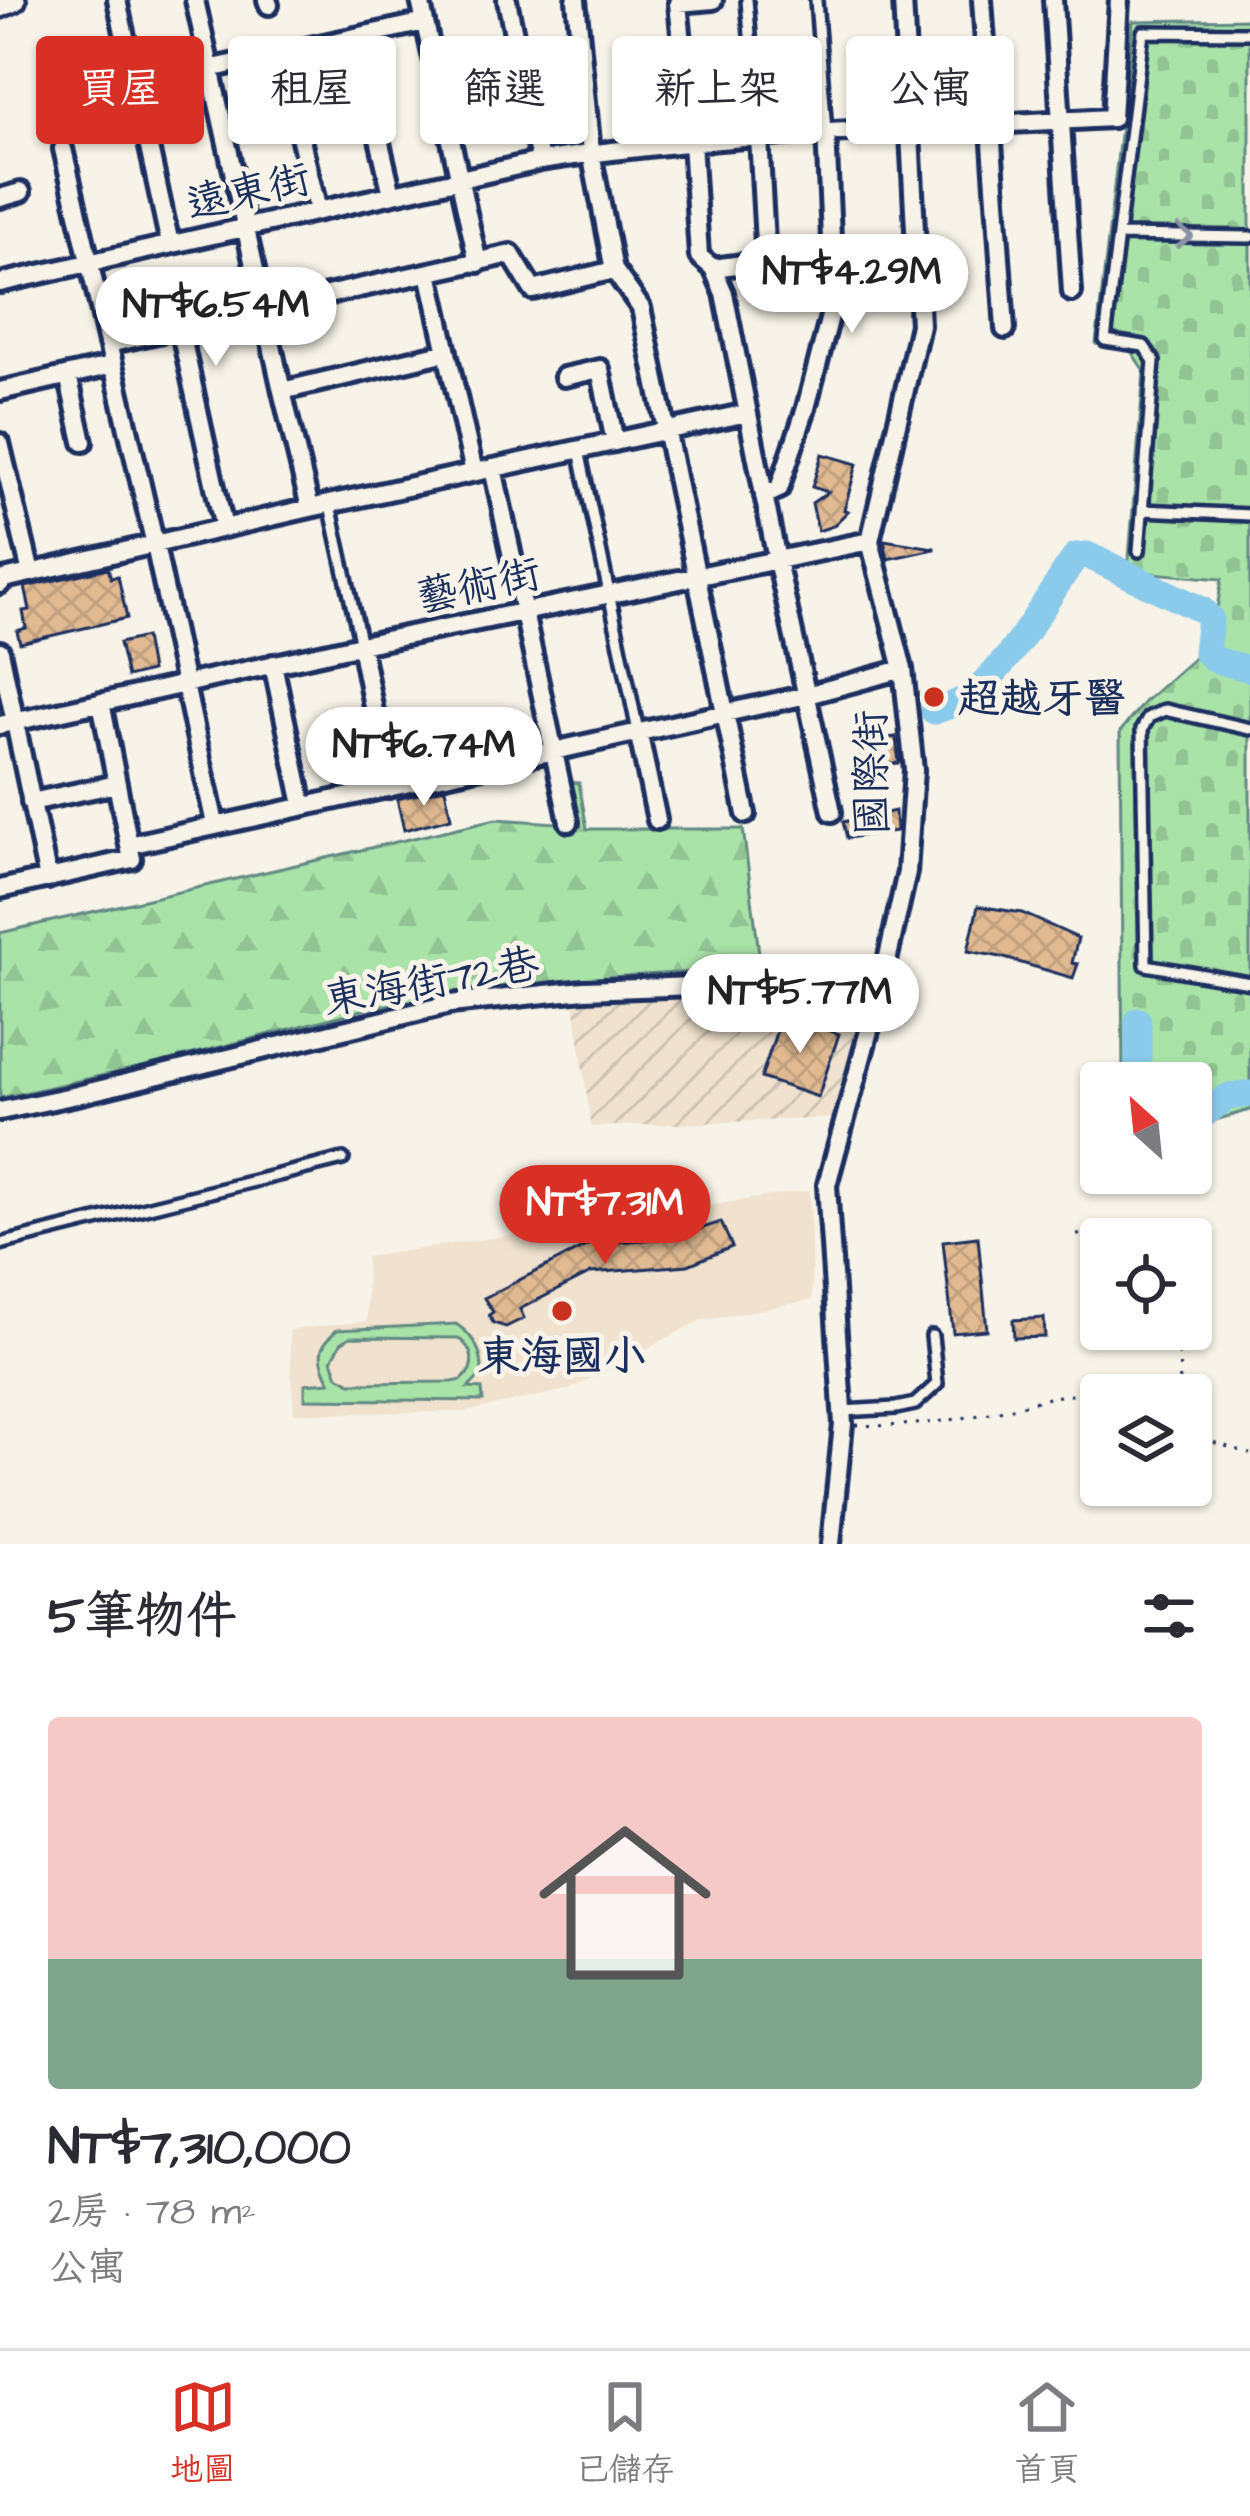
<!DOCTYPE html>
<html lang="zh-TW">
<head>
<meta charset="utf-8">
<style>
	:root { --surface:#fff; --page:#f2f2f3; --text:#2b2b33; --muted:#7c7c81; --line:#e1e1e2; --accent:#d93025 }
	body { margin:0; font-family:"Architects Daughter","LXGW WenKai TC",sans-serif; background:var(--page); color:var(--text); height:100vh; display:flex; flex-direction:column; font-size:45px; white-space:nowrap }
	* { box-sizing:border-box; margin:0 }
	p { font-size:39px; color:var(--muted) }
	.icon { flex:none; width:66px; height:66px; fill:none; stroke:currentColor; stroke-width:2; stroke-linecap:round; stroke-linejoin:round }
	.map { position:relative; height:1544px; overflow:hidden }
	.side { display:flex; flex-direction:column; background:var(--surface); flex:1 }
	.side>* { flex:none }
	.hud { position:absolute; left:36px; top:36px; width:1179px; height:108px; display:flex; gap:24px }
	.needle { width:78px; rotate:333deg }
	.buttons { position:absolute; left:1080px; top:1062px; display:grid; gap:24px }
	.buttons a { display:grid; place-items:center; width:132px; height:132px; border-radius:12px; background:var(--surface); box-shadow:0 3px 9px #0004; font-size:60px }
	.price { position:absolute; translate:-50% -102px; padding:0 27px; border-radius:42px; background:#fff; color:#222; font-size:39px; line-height:78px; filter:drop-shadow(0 3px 6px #0008) }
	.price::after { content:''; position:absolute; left:50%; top:72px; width:36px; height:27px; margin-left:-18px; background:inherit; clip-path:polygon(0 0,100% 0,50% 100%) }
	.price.current { background:var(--accent); color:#fff }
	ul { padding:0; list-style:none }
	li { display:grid; align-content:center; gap:24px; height:636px; padding:0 48px }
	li+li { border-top:3px solid var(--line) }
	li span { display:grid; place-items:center; height:372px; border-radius:12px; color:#555 }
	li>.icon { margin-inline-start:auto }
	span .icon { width:216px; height:216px; fill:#fffc; stroke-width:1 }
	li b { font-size:51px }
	h2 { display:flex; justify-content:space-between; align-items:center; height:144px; padding:0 48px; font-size:51px }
	.chip { padding:0 42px; border-radius:12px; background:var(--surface); box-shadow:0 3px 9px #0004; font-size:42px; line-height:108px }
	.chip.current { background:var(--accent); color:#fff }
	.dock { display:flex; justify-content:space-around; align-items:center; height:168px; border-top:3px solid var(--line); background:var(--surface); font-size:33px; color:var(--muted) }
	.dock a { display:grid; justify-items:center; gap:6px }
	.dock .current { color:var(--accent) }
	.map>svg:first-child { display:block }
</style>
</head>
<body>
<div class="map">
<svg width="1250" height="1544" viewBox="0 0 1250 1544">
	<defs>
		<pattern id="industrial-furrows" width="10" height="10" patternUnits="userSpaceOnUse" patternTransform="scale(3)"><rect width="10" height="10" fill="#f0e2ce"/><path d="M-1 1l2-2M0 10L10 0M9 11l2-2" fill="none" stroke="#cdc2b3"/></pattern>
		<pattern id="forest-firs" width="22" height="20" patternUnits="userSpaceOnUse" patternTransform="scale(3)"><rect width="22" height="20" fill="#a9e3a8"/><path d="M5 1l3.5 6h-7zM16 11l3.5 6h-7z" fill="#91c393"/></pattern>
		<pattern id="cemetery-stones" width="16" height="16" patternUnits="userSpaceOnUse" patternTransform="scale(3)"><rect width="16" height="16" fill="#a9e3a8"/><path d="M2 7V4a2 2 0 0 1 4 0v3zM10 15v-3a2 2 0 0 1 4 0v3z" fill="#91c393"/></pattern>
		<pattern id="building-cross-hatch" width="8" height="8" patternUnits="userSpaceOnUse" patternTransform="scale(3)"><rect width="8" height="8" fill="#e1ba91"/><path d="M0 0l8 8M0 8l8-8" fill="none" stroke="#c0a07f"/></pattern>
	</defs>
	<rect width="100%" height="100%" fill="#f7f3e8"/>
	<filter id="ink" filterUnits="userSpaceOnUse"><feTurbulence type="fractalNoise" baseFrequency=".00833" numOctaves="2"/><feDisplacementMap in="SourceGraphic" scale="24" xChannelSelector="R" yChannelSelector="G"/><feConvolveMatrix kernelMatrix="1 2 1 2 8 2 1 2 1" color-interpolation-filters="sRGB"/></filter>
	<g filter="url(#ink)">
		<path fill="#f0e2ce" d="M 810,1190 L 812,1300 L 699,1321 L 571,1389 L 465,1412 L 294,1413 L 289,1330 L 367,1321 L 366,1257 Z"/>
		<path fill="url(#industrial-furrows)" d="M 871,989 L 840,1118 L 591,1127 L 573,996 Z"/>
		<path fill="url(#forest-firs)" stroke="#628983" stroke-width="3" d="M 556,782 L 579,783 L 587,829 L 743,829 L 761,968 L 609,977 L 468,991 L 370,1008 L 151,1065 L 0,1098 L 0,933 L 496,819 L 557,823 Z"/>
		<path fill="url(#cemetery-stones)" stroke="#628983" stroke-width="3" d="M 1250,19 L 1250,1110 L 1191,1127 L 1191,1083 L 1123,1083 L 1120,732 L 1144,702 L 1211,643 L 1222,579 L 1128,571 L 1144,371 L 1131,351 L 1096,344 L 1133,21 Z"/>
		<path fill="#a9e3a8" stroke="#628983" stroke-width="3" fill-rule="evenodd" d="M 456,1324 C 474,1336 483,1352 482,1374 L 468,1388 L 482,1389 L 483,1401 L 305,1399 L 305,1384 L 330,1382 C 318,1358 316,1348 337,1330 ZM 350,1337 L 458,1338 C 474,1349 477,1366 462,1380 L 452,1382 L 351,1383 L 338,1376 L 332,1360 L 341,1343 Z"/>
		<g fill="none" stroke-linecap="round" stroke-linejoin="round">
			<path stroke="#8acaeb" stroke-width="27" d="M 934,711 C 942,708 953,705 961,701 C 1005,676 1046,598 1076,556 L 1087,555 L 1202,610 L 1210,618 L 1206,652 L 1215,660 L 1250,669
				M 1138,1021 L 1138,1083
				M 1191,1124 L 1227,1097 L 1250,1094"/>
		</g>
		<path fill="url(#building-cross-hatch)" stroke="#1b2f5e" stroke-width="3" d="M 112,64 L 118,95 L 95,99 L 103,137 L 74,143 L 70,138 L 64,110 L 74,108 L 67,74 Z
			M 822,454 L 857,464 L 844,510 L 848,511 L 833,526 L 818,531 L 812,503 L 828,492 L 812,487 Z
			M 884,540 L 934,548 L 934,549 L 888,559 Z
			M 108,568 L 111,578 L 118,576 L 127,618 L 20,643 L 17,631 L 26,628 L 23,611 L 30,610 L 25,587 Z
			M 145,637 L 151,671 L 127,677 L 119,643 Z
			M 896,737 L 899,763 L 862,767 L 859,741 Z
			M 445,788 L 451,818 L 404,830 L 397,799 Z
			M 895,811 L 896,831 L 847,838 L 843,822 Z
			M 978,906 L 1022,913 L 1078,938 L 1072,963 L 1078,964 L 1073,978 L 1001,957 L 968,951 Z
			M 782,1015 L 839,1034 L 818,1097 L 761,1078 Z
			M 721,1222 L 732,1247 L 688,1265 L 591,1273 L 520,1309 L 524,1318 L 506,1327 L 493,1323 L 489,1315 L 493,1312 L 484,1298 L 590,1244 L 672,1238 Z
			M 978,1237 L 987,1330 L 953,1333 L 943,1241 Z
			M 1044,1318 L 1045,1337 L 1014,1338 L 1013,1320 Z"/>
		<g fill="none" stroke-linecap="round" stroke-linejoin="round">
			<defs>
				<path id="service" d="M 747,0 L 759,137
					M 816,0 L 826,132
					M 1118,235 L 1250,237
					M 579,450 L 638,731
					M 330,505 L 361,645
					M 1142,510 L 1250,515
					M 1139,551 L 1154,361 L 1144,346 L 1105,340 L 1143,32 L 1250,33
					M 1250,729 L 1165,710 L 1149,717 L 1142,729 L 1146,965 L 1250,983
					M 0,1244 L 343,1159
					M 842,1411 L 896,1408 L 915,1404 L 937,1384 L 932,1336"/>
				<path id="minor" d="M 117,0 L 170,244
					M 195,0 L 282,391 L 447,352
					M 267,0 L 269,5
					M 420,0 L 478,263
					M 507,0 L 540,161
					M 576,0 L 591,153 L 614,270 L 641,308 L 746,814
					M 713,0 L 678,3 L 692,141 L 699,256 L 713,268 L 724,293 L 777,560 L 832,812
					M 982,0 L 1005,329
					M 1053,0 L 1072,292
					M 355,37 L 392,194
					M 280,52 L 318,211
					M 135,85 L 425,22
					M 297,121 L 371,105
					M 63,149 L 155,545 L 215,824
					M 0,198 L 21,192
					M 713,268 L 766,261 L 759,137
					M 429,273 L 474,472
					M 0,283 L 540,161 C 729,132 921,128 1112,118 L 1119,0
					M 180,328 L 224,528
					M 108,344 L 511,254 L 533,290 L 614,270
					M 68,375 L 83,442
					M 564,377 L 600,369 L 615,442
					M 0,391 L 113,365
					M 282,391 L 310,508
					M 0,443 L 31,573
					M 493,468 L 569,822
					M 764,496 L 779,489 L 806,408 L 834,301 L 826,132
					M 0,584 L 4,579 L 310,508 L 747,413
					M 361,645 L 389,788
					M 0,651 L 48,879
					M 273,664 L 303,805
					M 101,702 L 129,845
					M 0,725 L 361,645 L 870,541
					M 638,731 L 657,820
					M 31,802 L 117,784
					M 0,889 L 132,859 L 129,845 L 807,695 L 903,669
					M 0,1111 L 77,1095 L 450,1004 L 584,990 L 883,979
					M 831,1544 L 843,1424 L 827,1185 L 883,979 L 907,872 L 914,770 L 903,669 L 870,541 L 920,325 L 903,0"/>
				<path id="tertiary" d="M 0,6 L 14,0"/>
			</defs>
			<use href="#service" stroke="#1b2f5e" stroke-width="18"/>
			<use href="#minor" stroke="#1b2f5e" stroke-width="26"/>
			<use href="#tertiary" stroke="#1b2f5e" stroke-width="30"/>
			<path stroke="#1b2f5e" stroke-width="3" stroke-dasharray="3 9" stroke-linecap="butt" d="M 1077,1235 L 1171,1225 L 1173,1239
				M 1179,1329 L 1180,1395
				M 856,1425 C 904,1428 952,1421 999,1411 C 1039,1403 1058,1388 1101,1399
				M 1191,1435 L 1250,1454"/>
			<use href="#service" stroke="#f7f3e8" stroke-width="9"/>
			<use href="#minor" stroke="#f7f3e8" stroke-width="16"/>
			<use href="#tertiary" stroke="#f7f3e8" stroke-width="21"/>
		</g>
		<defs><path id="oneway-chevron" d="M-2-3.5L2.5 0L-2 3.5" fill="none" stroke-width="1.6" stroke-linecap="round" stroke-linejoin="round" transform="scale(3)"/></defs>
		<use stroke="#8991a3" href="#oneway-chevron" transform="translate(1184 236) rotate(1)"/>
	</g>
	<g fill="#c8321e" stroke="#f7f3e8" stroke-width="4.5">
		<circle cx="934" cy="697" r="12"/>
		<circle cx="562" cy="1311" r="12"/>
	</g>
	<g text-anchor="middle" stroke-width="10" stroke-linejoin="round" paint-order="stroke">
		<g font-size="42" fill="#1b2f5e" stroke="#f7f3e8">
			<text transform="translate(248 190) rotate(-13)" y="15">遠東街</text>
			<text transform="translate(478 584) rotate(-12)" y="15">藝術街</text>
			<text transform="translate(870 773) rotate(-91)" y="15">國際街</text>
			<text transform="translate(431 980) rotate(-10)" y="15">東海街72巷</text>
		</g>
		<g font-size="42" font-weight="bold" fill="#1b2f5e" stroke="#f7f3e8" text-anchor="start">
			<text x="958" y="712">超越牙醫</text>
			<text x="562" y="1370" text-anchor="middle">東海國小</text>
		</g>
	</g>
</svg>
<div class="buttons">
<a><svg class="needle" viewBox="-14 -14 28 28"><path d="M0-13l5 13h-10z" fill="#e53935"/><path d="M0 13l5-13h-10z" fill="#7c7c81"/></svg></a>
<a><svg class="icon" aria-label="locate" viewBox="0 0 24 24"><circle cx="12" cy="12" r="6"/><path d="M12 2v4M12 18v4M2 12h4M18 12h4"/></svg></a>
<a><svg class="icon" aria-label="layers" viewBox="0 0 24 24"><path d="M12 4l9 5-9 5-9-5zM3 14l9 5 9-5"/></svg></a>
</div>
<b class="price" style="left:852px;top:336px">NT$4.29M</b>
<b class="price" style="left:216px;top:369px">NT$6.54M</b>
<b class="price" style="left:424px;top:809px">NT$6.74M</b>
<b class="price" style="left:800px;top:1056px">NT$5.77M</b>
<b class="price current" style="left:605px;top:1267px">NT$7.31M</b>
<div class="hud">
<a class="chip current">買屋</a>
<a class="chip">租屋</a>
<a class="chip">篩選</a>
<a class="chip">新上架</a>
<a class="chip">公寓</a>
</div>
</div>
<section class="side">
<h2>5筆物件<svg class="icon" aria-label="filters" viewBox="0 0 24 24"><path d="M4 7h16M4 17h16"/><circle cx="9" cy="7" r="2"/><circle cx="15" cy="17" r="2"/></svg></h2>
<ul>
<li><span style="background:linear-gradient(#f6c9c9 65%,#7fa58c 0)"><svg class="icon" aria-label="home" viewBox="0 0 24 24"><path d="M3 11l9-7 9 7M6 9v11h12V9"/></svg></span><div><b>NT$7,310,000</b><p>2房 · 78 m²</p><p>公寓</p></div></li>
</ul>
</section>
<nav class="dock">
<a class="current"><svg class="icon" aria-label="map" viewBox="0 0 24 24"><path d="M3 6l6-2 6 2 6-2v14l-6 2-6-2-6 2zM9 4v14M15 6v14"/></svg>地圖</a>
<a><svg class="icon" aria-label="saved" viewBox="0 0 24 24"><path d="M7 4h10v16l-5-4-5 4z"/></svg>已儲存</a>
<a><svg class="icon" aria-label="home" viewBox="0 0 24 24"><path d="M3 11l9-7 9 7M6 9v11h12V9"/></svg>首頁</a>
</nav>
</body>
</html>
